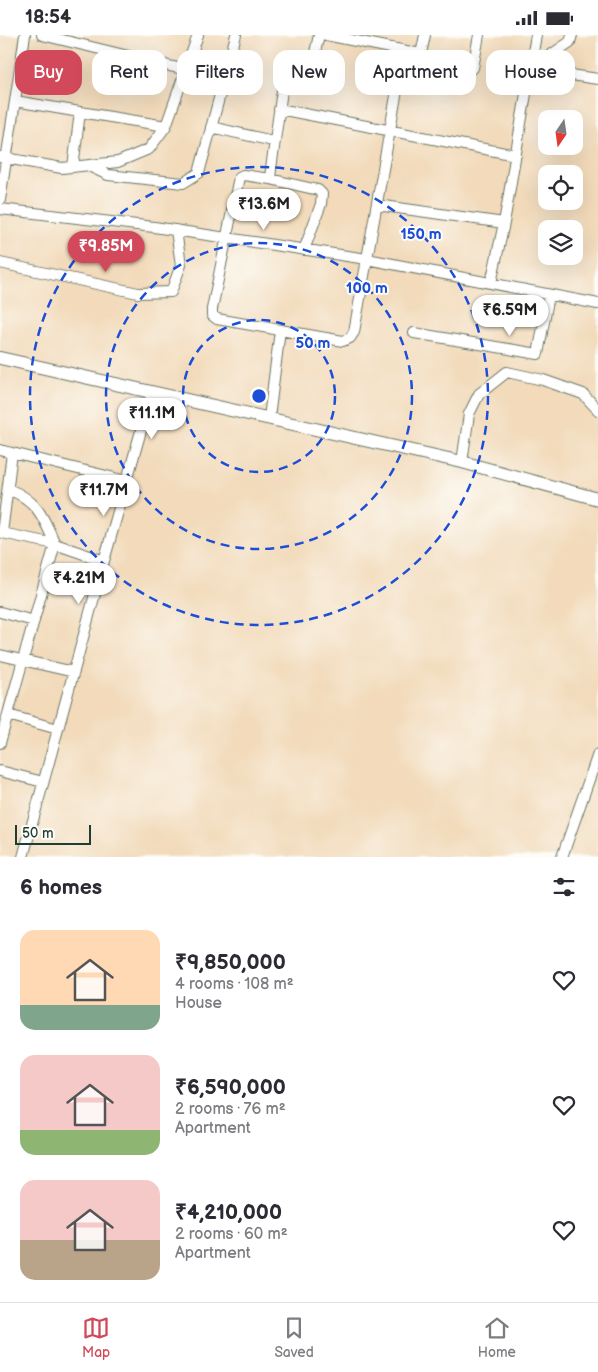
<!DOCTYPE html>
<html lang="en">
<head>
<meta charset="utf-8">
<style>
	:root { --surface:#fff; --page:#f7f7f7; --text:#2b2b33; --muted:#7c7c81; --line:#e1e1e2; --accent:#d1495b }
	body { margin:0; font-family:"Balsamiq Sans",sans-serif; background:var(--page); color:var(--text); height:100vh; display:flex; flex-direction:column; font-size:19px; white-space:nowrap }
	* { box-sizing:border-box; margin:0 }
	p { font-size:16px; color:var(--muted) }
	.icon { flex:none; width:28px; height:28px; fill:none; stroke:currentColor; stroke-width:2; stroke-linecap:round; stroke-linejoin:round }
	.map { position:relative; height:822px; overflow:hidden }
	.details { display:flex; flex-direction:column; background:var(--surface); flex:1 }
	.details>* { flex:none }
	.top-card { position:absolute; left:15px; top:15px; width:569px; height:45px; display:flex; gap:10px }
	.needle { width:32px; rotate:193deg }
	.fabs { position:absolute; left:538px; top:75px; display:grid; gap:10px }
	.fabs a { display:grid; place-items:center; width:45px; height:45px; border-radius:10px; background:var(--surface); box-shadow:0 5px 20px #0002; font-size:25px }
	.scale { position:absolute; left:15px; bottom:12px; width:76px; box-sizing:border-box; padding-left:5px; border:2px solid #1f3d34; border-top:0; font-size:14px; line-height:18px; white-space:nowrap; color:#1f3d34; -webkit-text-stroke:4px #fdfcf7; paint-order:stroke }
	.price { position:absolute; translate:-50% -42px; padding:0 11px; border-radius:18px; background:#fff; color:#222; font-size:16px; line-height:32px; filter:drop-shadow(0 1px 2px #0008) }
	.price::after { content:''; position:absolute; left:50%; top:30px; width:15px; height:11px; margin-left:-8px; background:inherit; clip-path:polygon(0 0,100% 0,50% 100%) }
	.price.current { background:var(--accent); color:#fff }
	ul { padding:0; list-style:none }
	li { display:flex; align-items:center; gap:15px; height:125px; padding:0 20px }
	li span { display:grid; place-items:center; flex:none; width:140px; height:100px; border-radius:15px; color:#555 }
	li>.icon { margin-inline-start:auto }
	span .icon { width:60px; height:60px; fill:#fffc; stroke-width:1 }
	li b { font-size:21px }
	h2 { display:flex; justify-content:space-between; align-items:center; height:60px; padding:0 20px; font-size:21px }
	.pill { padding:0 18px; border-radius:15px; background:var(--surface); box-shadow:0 5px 20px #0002; font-size:18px; line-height:45px }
	.pill.current { background:var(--accent); color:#fff }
	.status { display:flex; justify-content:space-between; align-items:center; height:35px; padding:0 25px; background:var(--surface); direction:ltr }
	.status svg { height:14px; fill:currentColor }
	.tabs { display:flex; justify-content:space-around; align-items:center; height:70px; border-top:1px solid var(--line); background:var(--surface); font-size:14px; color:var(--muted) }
	.tabs a { display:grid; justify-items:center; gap:2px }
	.tabs .current { color:var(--accent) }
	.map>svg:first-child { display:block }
</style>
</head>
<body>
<div class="status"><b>18:54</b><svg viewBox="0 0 49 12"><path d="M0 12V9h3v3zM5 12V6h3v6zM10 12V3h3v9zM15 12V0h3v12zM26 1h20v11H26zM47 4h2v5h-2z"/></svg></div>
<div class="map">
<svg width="598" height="822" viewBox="0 0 598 822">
	<rect width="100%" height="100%" fill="#fdfcf7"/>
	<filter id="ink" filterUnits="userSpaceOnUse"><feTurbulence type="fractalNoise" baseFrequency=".02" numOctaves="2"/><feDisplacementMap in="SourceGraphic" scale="10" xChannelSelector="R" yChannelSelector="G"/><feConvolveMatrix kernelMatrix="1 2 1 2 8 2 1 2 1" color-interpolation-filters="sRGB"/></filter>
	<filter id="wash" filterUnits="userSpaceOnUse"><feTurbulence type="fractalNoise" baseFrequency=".0096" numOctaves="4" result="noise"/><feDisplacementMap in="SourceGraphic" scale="20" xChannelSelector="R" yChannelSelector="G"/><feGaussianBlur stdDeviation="1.12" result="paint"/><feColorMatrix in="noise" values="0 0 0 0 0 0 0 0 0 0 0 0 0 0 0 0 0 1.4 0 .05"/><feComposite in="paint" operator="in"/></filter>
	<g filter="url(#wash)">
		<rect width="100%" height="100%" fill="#f2daba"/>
	</g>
	<g filter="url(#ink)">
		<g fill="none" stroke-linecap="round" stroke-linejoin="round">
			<defs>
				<path id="minor" d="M 42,0 L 186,35
					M 326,0 L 421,19 L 425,0
					M 473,33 L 479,0
					M 530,34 L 598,44
					M 530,34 L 570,7 L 572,0
					M 15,66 L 80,77 L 73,132
					M 279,74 L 516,120
					M 80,77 L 166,91
					M 211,92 L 273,106
					M 0,122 L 62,133 L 118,127 L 149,114 L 166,91 L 198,0
					M 89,131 L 108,140 L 183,148 L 199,138 L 236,0
					M 270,144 L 243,140 L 239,142 L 212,274 L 212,280 L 217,284 L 343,306 L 350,303 L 354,297 L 367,224 L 598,269
					M 0,165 L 25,0
					M 377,170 L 504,188 L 491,248
					M 0,174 L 154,192 L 367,224 L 399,44
					M 504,188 L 536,0
					M 304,215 L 321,169 L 322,159 L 318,155 L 270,144 L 271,134 L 284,41 L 313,26 L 319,0
					M 0,228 L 138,258 L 171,257 L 181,230 L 176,195
					M 414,298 L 538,319 L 549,260
					M 269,383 L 280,295
					M 0,415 L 127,446
					M 462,427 L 469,379 L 479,359 L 507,337 L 543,345 L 583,359 L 598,375
					M 8,454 C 37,465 43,481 55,509
					M 0,497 L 2,498 L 12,418
					M 2,498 L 55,509
					M 104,526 L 152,357
					M 0,577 L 34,586
					M 0,620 L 74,637
					M 8,680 L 58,694
					M 0,708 L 55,509 L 104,526 L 23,822
					M 0,736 L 43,747
					M 562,822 L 598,719"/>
				<path id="tertiary" d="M 0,323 L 462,427 L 598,464"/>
			</defs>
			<use href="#minor" stroke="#697463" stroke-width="12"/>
			<use href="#tertiary" stroke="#697463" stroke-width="14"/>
			<use href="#minor" stroke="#fff" stroke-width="10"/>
			<use href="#tertiary" stroke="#fff" stroke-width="12"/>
		</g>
	</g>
	<g fill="none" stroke="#1d4ed8" stroke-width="2.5" stroke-dasharray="9 6">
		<circle cx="259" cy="361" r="76"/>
		<circle cx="259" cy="361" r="153"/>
		<circle cx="259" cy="361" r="229"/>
	</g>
	<circle cx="259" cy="361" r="8" fill="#1d4ed8" stroke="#fdfcf7" stroke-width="2.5"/>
	<g font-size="15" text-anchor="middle" font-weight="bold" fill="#1d4ed8" stroke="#fdfcf7" stroke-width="4" stroke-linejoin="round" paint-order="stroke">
		<text x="421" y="204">150 m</text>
		<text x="367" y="258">100 m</text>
		<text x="313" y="313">50 m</text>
	</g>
</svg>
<div class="fabs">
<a><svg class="needle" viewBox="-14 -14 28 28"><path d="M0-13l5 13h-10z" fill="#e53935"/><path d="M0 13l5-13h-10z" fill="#7c7c81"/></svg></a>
<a><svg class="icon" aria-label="locate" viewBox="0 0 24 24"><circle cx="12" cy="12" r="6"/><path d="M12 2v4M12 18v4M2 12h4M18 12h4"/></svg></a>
<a><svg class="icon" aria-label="layers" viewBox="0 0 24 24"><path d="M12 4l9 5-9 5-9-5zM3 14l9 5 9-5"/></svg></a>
</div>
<div class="scale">50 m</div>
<b class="price" style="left:264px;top:196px">₹13.6M</b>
<b class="price current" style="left:106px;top:238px">₹9.85M</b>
<b class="price" style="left:510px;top:302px">₹6.59M</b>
<b class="price" style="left:152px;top:405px">₹11.1M</b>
<b class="price" style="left:104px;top:482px">₹11.7M</b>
<b class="price" style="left:79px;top:570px">₹4.21M</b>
<div class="top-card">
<a class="pill current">Buy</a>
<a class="pill">Rent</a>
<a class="pill">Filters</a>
<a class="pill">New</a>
<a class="pill">Apartment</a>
<a class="pill">House</a>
</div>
</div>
<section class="details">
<h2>6 homes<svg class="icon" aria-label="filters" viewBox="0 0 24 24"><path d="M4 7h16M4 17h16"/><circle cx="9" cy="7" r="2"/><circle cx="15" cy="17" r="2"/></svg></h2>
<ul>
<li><span style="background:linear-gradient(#ffd9b3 75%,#7fa58c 0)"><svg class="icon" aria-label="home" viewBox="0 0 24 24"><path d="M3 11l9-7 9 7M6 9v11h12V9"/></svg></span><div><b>₹9,850,000</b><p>4 rooms · 108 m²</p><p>House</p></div><svg class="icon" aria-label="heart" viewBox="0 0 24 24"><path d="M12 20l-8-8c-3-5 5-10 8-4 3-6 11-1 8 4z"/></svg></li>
<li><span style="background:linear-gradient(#f6c9c9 75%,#8fb573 0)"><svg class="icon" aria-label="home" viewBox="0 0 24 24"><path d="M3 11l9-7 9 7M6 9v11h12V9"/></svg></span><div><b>₹6,590,000</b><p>2 rooms · 76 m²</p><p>Apartment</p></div><svg class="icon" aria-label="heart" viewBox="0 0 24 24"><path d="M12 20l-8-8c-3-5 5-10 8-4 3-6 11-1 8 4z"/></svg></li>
<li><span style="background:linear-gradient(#f6c9c9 60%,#b9a48a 0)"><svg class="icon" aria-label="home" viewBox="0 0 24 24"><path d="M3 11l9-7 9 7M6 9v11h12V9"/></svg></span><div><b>₹4,210,000</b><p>2 rooms · 60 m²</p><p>Apartment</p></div><svg class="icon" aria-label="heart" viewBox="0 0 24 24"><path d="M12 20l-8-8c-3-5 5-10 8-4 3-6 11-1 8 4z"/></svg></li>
</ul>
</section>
<nav class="tabs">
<a class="current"><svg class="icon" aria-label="map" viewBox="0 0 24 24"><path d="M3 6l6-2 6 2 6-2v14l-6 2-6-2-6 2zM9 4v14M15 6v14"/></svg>Map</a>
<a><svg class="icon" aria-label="saved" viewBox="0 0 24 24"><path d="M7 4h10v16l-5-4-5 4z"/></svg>Saved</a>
<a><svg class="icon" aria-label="home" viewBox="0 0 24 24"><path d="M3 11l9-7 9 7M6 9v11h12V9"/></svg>Home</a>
</nav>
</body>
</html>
